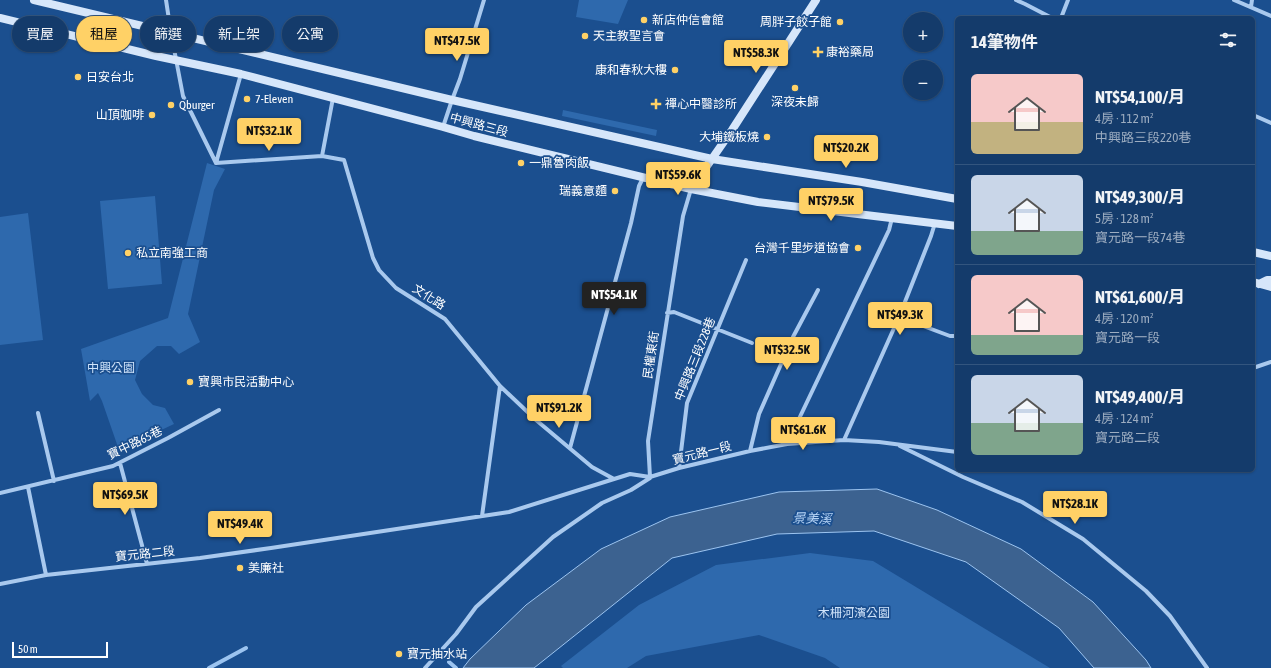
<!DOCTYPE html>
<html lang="zh-TW">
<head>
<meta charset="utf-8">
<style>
	:root { --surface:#143b6b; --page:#214673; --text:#f1f3f6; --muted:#9dadc1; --line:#33557e; --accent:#ffd166 }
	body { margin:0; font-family:"Asap Condensed","Noto Sans TC",sans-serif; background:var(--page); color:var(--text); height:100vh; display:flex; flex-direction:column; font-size:15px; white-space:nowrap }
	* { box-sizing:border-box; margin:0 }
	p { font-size:13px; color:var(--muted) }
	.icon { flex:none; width:22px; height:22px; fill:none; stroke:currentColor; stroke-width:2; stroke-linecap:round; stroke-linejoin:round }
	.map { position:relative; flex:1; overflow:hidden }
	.drawer { position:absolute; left:955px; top:16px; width:300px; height:456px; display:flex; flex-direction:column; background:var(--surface); border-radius:6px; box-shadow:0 1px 3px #0004,0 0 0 1px var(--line) }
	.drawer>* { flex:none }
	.guide { position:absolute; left:12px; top:16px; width:380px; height:36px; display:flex; gap:8px }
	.controls { position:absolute; left:903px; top:12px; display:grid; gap:8px }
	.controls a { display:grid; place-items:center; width:40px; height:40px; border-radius:50%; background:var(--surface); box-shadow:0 1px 3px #0004,0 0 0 1px var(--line); font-size:20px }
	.scale { position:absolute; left:12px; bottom:10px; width:96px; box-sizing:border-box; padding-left:4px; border:2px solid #fff; border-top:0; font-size:11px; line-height:14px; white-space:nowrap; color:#fff; -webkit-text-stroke:3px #1b4f8f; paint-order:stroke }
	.price { position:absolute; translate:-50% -34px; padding:0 9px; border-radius:4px; background:var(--accent); color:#111; font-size:13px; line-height:26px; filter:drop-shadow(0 1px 2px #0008) }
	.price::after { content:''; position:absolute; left:50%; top:24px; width:12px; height:9px; margin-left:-6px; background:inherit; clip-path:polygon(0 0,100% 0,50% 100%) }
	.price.current { background:#222; color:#fff }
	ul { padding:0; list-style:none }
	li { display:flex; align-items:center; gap:12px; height:100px; padding:0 16px }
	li+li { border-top:1px solid var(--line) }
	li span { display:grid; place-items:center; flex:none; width:112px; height:80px; border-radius:6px; color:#555 }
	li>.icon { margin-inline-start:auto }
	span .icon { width:48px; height:48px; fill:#fffc; stroke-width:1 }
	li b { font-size:17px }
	h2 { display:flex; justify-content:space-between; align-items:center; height:48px; padding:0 16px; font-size:17px }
	.chip { padding:0 14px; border-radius:18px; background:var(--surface); box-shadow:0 1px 3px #0004,0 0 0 1px var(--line); font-size:14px; line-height:36px }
	.chip.current { background:var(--accent); color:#111 }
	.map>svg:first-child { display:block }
</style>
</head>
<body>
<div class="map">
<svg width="1271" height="668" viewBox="0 0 1271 668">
	<rect width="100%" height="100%" fill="#1b4f8f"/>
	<path fill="#2e69ad" d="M 579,0 L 628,0 L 618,24 L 576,17 Z
		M 563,110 L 657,130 L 656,136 L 562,116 Z
		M 207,163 L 225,169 L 214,190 L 188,314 L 200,342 L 179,354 L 171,346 L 157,346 L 140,361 L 135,380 L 142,394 L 153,405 L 165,408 L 174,424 L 119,450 L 102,401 L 98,393 L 90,401 L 81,349 L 168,318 Z
		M 155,196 L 162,284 L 108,289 L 100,201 Z
		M 28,213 L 43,340 L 0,345 L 0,217 Z
		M 810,553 L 873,561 L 1050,668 L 840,668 L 825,658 L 759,635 L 646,656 L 627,668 L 563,668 L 561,666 L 639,605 L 716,565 Z"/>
	<path fill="#3c6290" stroke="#9cc4f0" d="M 877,489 L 937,510 L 1021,549 L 1093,602 L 1146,660 L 1151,668 L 1094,668 L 1059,628 L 966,562 L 874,531 L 777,534 L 672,558 L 534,668 L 463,668 L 470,659 L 526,605 L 601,549 L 670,517 L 779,492 Z"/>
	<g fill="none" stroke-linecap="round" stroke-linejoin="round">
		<path stroke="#9cc4f0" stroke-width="4" d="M 449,662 L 456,668
			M 209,668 L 246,648"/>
		<path stroke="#a9c9ee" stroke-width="4" d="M 166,0 L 171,33 L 183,96 L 216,163 L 241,74
			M 1016,0 L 1025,4 L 1052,18
			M 1234,0 L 1271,16
			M 1251,7 L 1252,0
			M 1061,18 L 1068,0
			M 333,98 L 322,156 L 344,160 L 373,258 L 379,270 L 396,288 L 445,319 L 500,386 L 536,420 L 592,467 L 614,479
			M 1253,115 L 1271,123
			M 443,127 L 452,100 L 460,79 L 484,0
			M 216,163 L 322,156
			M 667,313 L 674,312 L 752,343
			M 899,317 L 950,336 L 957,336
			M 1253,368 L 1271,362
			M 38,413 L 54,481
			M 844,440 L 899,317 L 931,236 L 935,223
			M 787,444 L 889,230 L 892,218
			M 900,446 L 963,477 L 1022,502 L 1083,539 L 1146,591 L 1170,616 L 1207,668
			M 570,448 L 631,223 L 639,186 L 643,178
			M 750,451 L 759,414 L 793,337 L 818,290
			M 120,463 L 147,564
			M 679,468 L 687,403 L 746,260
			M 650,477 L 648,441 L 683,216 L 691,189
			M 28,487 L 46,575
			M 0,493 L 113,466 L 168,438 L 219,410
			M 482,516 L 500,386
			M 0,584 L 46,575 L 200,558 L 271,548 L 509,512 L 630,474 L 650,477 L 679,468 L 750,451 L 787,444 L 844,440 L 879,442 L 957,452
			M 425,668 L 456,634 L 476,607 L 553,537 L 602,503 L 631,490 L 650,478"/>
		<path stroke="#d6e6fa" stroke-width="8" d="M 34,0 L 452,100 L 712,159 L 862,182 L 957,199
			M 0,18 L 156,56 L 241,74 L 443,127 L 474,136 L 691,189 L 758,202 L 957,226
			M 691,189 L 732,130 L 816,0
			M 1253,252 L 1271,256
			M 1253,282 L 1271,287
			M 1259,284 L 1267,280 L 1271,280"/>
	</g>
	<g fill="#ffd166" stroke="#1b4f8f" stroke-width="1.5">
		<circle cx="644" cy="20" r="4"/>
		<circle cx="840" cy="22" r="4"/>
		<circle cx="585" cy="36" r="4"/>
		<path d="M816 46h4v4h4v4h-4v4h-4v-4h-4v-4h4z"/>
		<circle cx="675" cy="70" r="4"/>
		<circle cx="78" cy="77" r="4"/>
		<circle cx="795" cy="88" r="4"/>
		<circle cx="247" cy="99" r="4"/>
		<path d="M654 98h4v4h4v4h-4v4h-4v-4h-4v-4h4z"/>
		<circle cx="171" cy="105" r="4"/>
		<circle cx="152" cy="115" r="4"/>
		<circle cx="767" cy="137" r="4"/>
		<circle cx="521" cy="163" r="4"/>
		<circle cx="615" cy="191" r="4"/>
		<circle cx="858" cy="248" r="4"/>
		<circle cx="128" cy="253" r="4"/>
		<circle cx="190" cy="382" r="4"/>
		<circle cx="240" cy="568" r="4"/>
		<circle cx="399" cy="654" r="4"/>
	</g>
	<g text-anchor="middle" stroke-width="3.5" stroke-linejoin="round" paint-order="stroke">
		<g font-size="12" fill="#fff" stroke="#1b4f8f" text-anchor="start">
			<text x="652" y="24">新店仲信會館</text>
			<text x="832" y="26" text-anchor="end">周胖子餃子館</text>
			<text x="593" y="40">天主教聖言會</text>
			<text x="826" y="56">康裕藥局</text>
			<text x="667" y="74" text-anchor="end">康和春秋大樓</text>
			<text x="86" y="81">日安台北</text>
			<text x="255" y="103">7-Eleven</text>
			<text x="795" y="106" text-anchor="middle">深夜未歸</text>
			<text x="665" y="108">禪心中醫診所</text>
			<text x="179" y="109">Qburger</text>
			<text x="144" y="119" text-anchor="end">山頂咖啡</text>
			<text x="759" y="141" text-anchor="end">大埔鐵板燒</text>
			<text x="529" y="167">一鼎魯肉飯</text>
			<text x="607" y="195" text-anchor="end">瑞義意麵</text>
			<text x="850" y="252" text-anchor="end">台灣千里步道協會</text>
			<text x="136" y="257">私立南強工商</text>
			<text x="198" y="386">寶興市民活動中心</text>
			<text x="248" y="572">美廉社</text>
			<text x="407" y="658">寶元抽水站</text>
		</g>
		<g font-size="12" fill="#fff" stroke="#1b4f8f">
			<text transform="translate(479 125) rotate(15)" y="4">中興路三段</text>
			<text transform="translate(429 297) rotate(32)" y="4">文化路</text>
			<text transform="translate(651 355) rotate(-82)" y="4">民權東街</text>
			<text transform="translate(695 359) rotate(-68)" y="4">中興路三段228巷</text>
			<text transform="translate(135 443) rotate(-26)" y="4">寶中路65巷</text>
			<text transform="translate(702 453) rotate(-14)" y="4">寶元路一段</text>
			<text transform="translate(145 554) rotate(-6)" y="4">寶元路二段</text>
		</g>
		<g font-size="12" fill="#cfe3fa" stroke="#1b4f8f">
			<text x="111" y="372">中興公園</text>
			<text x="854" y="617">木柵河濱公園</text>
		</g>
		<g font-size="13" font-style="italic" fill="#b5d3f5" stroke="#1b4f8f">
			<text transform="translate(812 518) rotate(2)" y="5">景美溪</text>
		</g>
	</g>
</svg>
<div class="controls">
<a>+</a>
<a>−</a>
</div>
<div class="scale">50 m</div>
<b class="price" style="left:457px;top:62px">NT$47.5K</b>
<b class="price" style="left:756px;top:74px">NT$58.3K</b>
<b class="price" style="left:269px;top:152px">NT$32.1K</b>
<b class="price" style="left:846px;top:169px">NT$20.2K</b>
<b class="price" style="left:678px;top:196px">NT$59.6K</b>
<b class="price" style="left:831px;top:222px">NT$79.5K</b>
<b class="price current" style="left:614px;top:316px">NT$54.1K</b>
<b class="price" style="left:900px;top:336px">NT$49.3K</b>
<b class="price" style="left:787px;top:371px">NT$32.5K</b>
<b class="price" style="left:559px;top:429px">NT$91.2K</b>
<b class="price" style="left:803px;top:451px">NT$61.6K</b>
<b class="price" style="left:125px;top:516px">NT$69.5K</b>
<b class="price" style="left:1075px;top:525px">NT$28.1K</b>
<b class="price" style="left:240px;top:545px">NT$49.4K</b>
<div class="guide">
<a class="chip">買屋</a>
<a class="chip current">租屋</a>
<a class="chip">篩選</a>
<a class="chip">新上架</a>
<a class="chip">公寓</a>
</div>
<section class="drawer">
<h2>14筆物件<svg class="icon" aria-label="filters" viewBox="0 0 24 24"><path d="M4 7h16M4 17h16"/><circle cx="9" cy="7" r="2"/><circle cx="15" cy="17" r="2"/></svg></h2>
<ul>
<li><span style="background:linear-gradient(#f6c9c9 60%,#c2b280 0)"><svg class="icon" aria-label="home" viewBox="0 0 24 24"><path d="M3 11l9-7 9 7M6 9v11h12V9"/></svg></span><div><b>NT$54,100/月</b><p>4房 · 112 m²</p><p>中興路三段220巷</p></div></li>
<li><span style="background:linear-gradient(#c9d6e8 70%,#7fa58c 0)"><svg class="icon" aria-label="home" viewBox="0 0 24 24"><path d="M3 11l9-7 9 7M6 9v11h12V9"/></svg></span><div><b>NT$49,300/月</b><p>5房 · 128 m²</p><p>寶元路一段74巷</p></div></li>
<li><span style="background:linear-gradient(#f6c9c9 75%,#7fa58c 0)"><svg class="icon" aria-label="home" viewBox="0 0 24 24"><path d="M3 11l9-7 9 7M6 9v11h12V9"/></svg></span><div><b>NT$61,600/月</b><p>4房 · 120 m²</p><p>寶元路一段</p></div></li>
<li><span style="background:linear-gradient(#c9d6e8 60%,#7fa58c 0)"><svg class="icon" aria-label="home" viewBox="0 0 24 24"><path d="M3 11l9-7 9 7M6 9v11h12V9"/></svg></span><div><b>NT$49,400/月</b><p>4房 · 124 m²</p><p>寶元路二段</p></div></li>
</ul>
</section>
</div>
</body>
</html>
